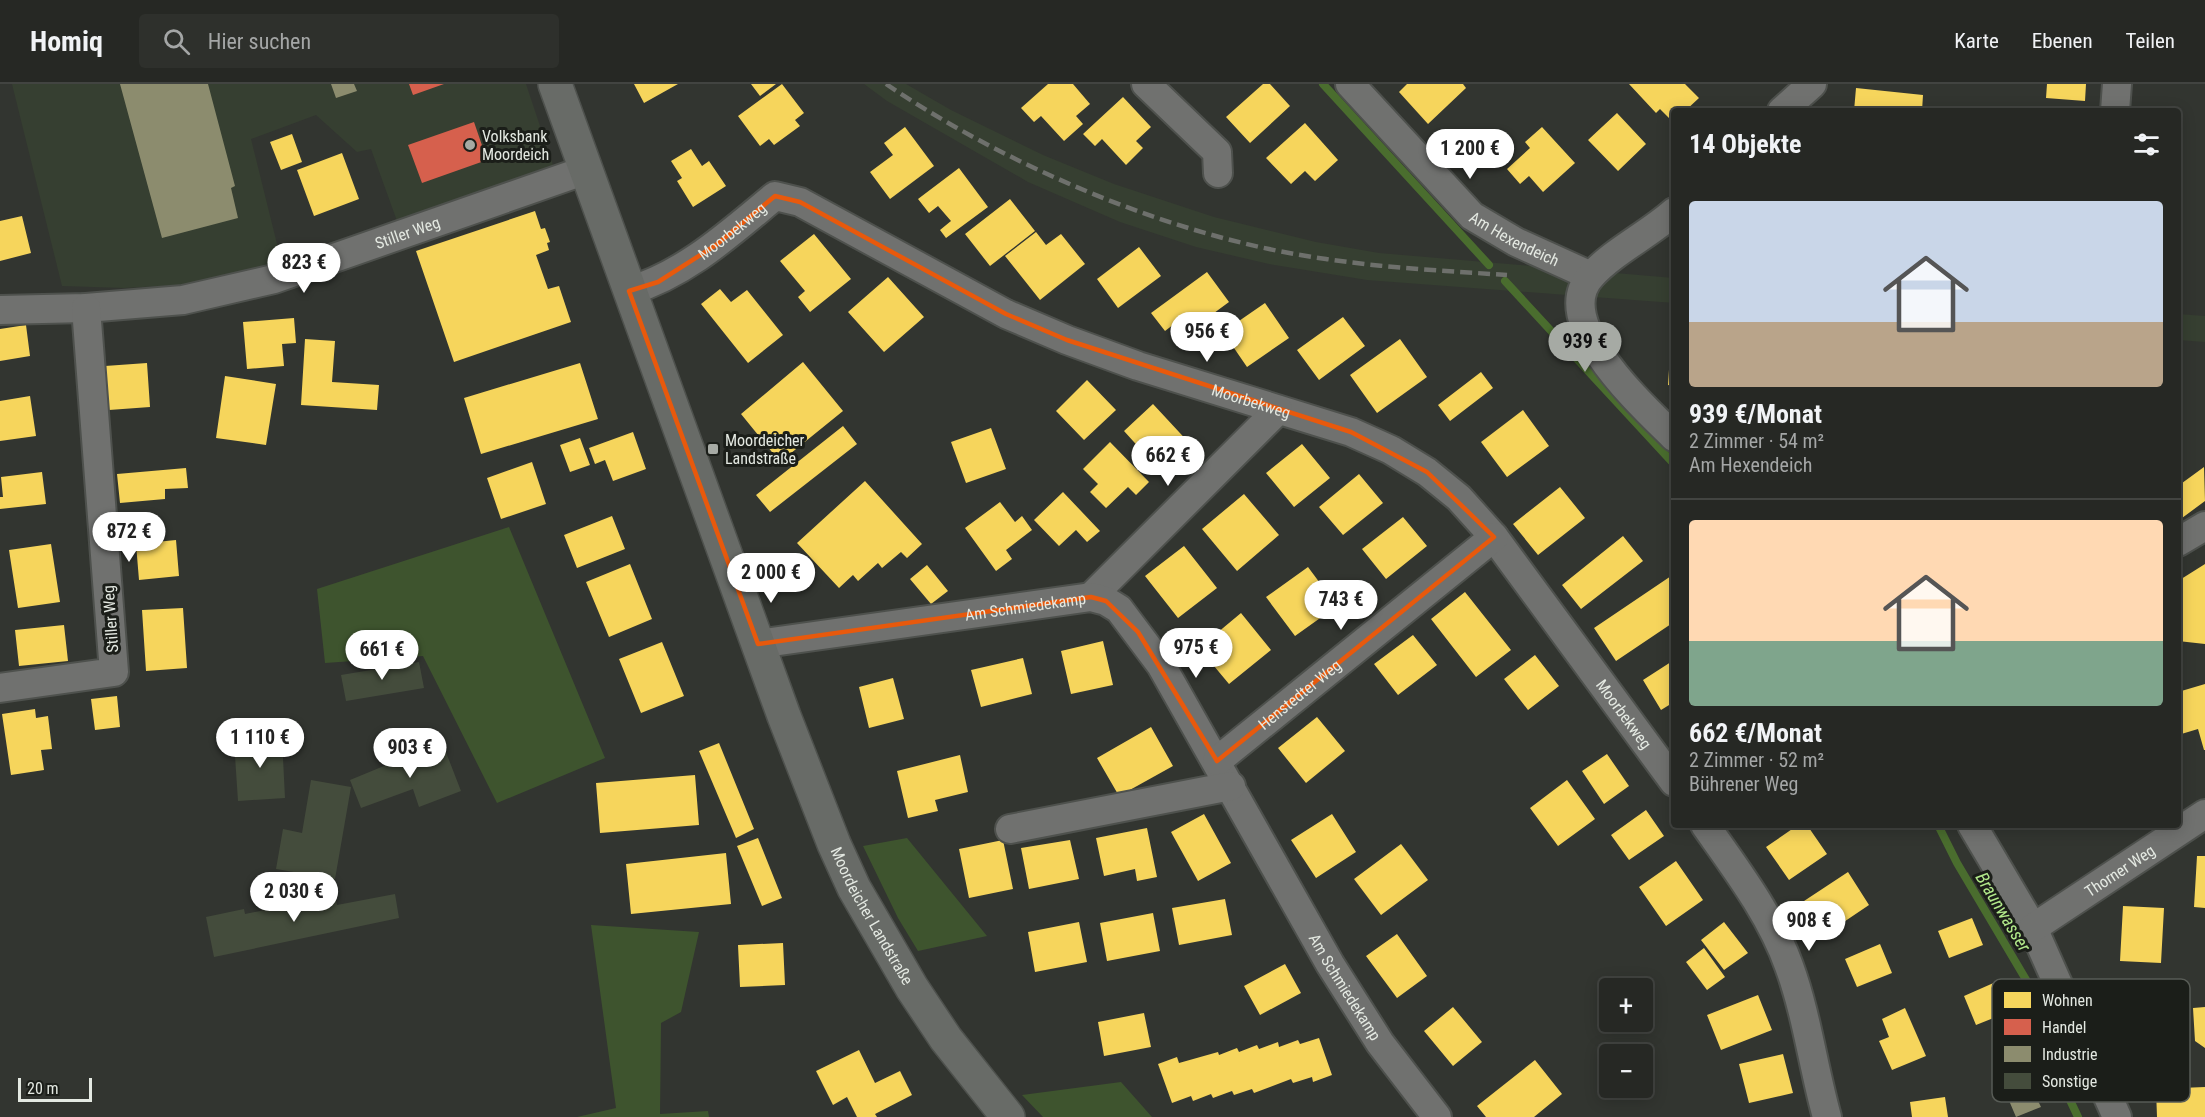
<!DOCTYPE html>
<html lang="de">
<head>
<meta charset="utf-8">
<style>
	:root { --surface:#262824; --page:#2e302c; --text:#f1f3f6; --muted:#a4a6a6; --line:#424441; --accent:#a6aaa4 }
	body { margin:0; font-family:"Roboto Condensed",sans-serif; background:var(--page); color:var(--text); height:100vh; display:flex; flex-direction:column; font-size:22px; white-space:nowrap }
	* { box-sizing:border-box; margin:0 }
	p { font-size:20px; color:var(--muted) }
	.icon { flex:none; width:33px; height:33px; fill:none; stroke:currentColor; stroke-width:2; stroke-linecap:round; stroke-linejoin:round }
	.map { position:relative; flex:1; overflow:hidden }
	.sheet { position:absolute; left:1671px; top:24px; width:510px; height:720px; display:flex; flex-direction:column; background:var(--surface); border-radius:6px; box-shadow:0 3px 15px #0003,0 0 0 2px var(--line) }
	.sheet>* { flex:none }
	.controls { position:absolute; left:1599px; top:894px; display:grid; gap:12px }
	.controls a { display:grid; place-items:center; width:54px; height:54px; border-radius:6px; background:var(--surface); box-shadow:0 3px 15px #0003,0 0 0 2px var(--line); font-size:30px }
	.scale { position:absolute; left:18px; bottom:15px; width:74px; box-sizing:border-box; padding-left:6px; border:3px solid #e4e9e2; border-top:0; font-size:16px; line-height:21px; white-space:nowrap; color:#e4e9e2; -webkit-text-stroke:4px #1b1e19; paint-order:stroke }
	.price { position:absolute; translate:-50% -51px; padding:0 14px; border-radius:21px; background:#fff; color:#222; font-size:20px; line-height:39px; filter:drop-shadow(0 2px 3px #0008) }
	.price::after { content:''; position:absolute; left:50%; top:36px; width:18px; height:14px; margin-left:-9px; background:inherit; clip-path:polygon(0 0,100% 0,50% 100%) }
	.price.on { background:var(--accent); color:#111 }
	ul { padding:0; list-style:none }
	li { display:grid; align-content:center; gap:12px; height:318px; padding:0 18px }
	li+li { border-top:2px solid var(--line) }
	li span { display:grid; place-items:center; height:186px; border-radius:6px; color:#555 }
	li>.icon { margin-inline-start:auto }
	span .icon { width:108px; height:108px; fill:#fffc; stroke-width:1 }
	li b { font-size:26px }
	h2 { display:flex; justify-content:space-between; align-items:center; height:72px; padding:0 18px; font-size:26px }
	header { display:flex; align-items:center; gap:36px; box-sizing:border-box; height:84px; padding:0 30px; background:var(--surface); border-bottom:2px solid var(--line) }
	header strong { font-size:28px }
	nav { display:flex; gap:33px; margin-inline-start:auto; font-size:21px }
	.search { width:420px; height:54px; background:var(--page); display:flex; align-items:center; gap:15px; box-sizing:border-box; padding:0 21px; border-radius:6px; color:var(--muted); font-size:22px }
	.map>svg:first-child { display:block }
</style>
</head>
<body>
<header>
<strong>Homiq</strong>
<div class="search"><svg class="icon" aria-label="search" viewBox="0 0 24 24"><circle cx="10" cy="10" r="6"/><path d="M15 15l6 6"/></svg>Hier suchen</div>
<nav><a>Karte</a><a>Ebenen</a><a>Teilen</a></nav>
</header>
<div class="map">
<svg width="2205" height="1033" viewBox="0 0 2205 1033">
	<rect width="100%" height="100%" fill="#323530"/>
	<path fill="#363f31" d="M 12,0 L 526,0 L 553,81 L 397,137 L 371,65 L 357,68 L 316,31 L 251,55 L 281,176 L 249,188 L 199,200 L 124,204 L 62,202 Z
		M 864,0 L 906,0 L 951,26 L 1043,71 L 1114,100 L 1214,133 L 1316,158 L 1379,169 L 1674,194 L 1674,219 L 1367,196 L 1269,180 L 1196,163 L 1120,138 L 1028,98 L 887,17 Z
		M 2178,230 L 2205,232 L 2205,258 L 2178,256 Z"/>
	<path fill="#3e542e" d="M 509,443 L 605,674 L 497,719 L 423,572 L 325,579 L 317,505 Z
		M 907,754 L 987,852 L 918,867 L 898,834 L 863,762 Z
		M 591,841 L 699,848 L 681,928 L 661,939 L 660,1030 L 708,1027 L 709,1033 L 577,1033 L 616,1024 Z
		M 1121,998 L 1152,1033 L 1043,1033 L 1022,1011 Z"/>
	<path fill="#f6d55c" d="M 634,0 L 678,0 L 644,19 Z
		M 751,0 L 776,0 L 760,12 Z
		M 782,0 L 804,29 L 795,36 L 800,42 L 774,61 L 769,55 L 760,62 L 738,32 Z
		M 1048,0 L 1073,0 L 1090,20 L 1076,32 L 1083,40 L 1064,57 L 1041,32 L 1034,38 L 1021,24 Z
		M 1263,0 L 1270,0 L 1290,22 L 1250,59 L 1226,33 Z
		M 1407,0 L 1463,0 L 1466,4 L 1428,40 L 1399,8 Z
		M 1629,0 L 1685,0 L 1699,14 L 1685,27 L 1674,27 L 1674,39 L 1660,25 L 1656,29 Z
		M 2047,0 L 2086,0 L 2085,17 L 2046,14 Z
		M 1856,4 L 1923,11 L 1922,27 L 1854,27 Z
		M 1123,13 L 1151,43 L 1136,57 L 1143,64 L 1126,81 L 1102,55 L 1095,62 L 1083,50 Z
		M 2039,22 L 2073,24 L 2073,27 L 2039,27 Z
		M 1617,29 L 1646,60 L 1618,87 L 1588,56 Z
		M 1305,39 L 1338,76 L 1315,97 L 1305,87 L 1291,100 L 1266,74 Z
		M 905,43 L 934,82 L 890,115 L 870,88 L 893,71 L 884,59 Z
		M 1542,43 L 1575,79 L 1543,108 L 1529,92 L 1520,100 L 1507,85 L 1530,64 L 1525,58 Z
		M 292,50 L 302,78 L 281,86 L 270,58 Z
		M 691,65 L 702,82 L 709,77 L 726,102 L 693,123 L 677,97 L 682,94 L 671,77 Z
		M 342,69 L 359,115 L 314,132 L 297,86 Z
		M 959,84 L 988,123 L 946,154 L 940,146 L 951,137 L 938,122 L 929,129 L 918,115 Z
		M 1010,115 L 1035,147 L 990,182 L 965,150 Z
		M 535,127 L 541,145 L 545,144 L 550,158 L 547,159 L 549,166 L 536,171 L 548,205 L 559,202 L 571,238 L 454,278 L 416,167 Z
		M 22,132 L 31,169 L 0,177 L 0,137 Z
		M 1036,148 L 1046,161 L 1061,150 L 1085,180 L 1040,216 L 1005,172 Z
		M 814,150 L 851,195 L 810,228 L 798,213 L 805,207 L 780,177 Z
		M 1139,163 L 1161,192 L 1118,224 L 1097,195 Z
		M 1207,188 L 1229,218 L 1195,243 L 1186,231 L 1165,247 L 1151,229 Z
		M 888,193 L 924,233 L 884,268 L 848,228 Z
		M 720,205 L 731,218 L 747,206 L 783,251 L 748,279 L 701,220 Z
		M 1265,219 L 1289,254 L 1247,283 L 1223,248 Z
		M 1343,233 L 1365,262 L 1319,296 L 1297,266 Z
		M 294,234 L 296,259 L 282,260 L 284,282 L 247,285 L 243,238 Z
		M 26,241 L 30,272 L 0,277 L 0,245 Z
		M 305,255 L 335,257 L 332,298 L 379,301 L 377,326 L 301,321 Z
		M 1400,255 L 1427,293 L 1377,329 L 1350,291 Z
		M 1671,255 L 1674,255 L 1674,302 L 1668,301 Z
		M 803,278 L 843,327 L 780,378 L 741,330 Z
		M 147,279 L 150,323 L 109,326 L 105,282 Z
		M 580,279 L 598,335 L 481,370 L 464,314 Z
		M 1481,288 L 1493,304 L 1450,337 L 1438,321 Z
		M 225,292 L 276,300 L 266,361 L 216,354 Z
		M 1087,296 L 1116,326 L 1084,356 L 1056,327 Z
		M 30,312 L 36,352 L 0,357 L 0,317 Z
		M 1153,320 L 1192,362 L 1162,389 L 1124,347 Z
		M 1523,326 L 1549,362 L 1507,393 L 1481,358 Z
		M 843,342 L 857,360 L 770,428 L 756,411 Z
		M 991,344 L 1006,385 L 966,399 L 951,358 Z
		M 633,348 L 646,385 L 613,397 L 605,376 L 595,380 L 589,364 Z
		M 580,354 L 590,381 L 570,388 L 560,361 Z
		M 1110,358 L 1149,398 L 1136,411 L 1128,403 L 1106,424 L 1090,408 L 1098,400 L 1083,385 Z
		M 1302,360 L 1330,394 L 1294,423 L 1266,389 Z
		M 532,378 L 546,420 L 501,435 L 487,394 Z
		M 2204,383 L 2205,417 L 2178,437 L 2178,402 Z
		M 186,384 L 188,404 L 165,405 L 165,415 L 120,419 L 117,390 Z
		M 42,388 L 46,420 L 0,425 L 0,413 L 3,413 L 1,393 Z
		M 1359,390 L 1383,419 L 1343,451 L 1319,423 Z
		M 865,397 L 922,460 L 907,474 L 901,468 L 882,484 L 878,479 L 858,497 L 853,491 L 839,504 L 797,459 Z
		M 1560,403 L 1585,434 L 1538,471 L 1513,440 Z
		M 1063,408 L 1100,447 L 1087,458 L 1076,446 L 1059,462 L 1034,436 Z
		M 1244,410 L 1279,451 L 1237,487 L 1202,445 Z
		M 1000,418 L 1015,438 L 1022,432 L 1032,446 L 1006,466 L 1012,475 L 996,487 L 965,444 Z
		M 612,432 L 625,465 L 577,484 L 564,451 Z
		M 1403,433 L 1427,462 L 1386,495 L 1362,465 Z
		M 1623,452 L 1643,477 L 1581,525 L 1562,501 Z
		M 176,456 L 179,492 L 139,496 L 136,460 Z
		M 51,460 L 60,518 L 18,524 L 9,466 Z
		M 1184,462 L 1217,504 L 1178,534 L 1145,492 Z
		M 630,480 L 652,535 L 609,553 L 586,498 Z
		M 2205,480 L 2205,560 L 2178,557 L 2178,497 Z
		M 927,481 L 948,507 L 931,520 L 910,495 Z
		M 1308,483 L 1337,522 L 1295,552 L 1266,513 Z
		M 1674,490 L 1674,538 L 1616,577 L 1594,544 Z
		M 1465,508 L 1511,566 L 1476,593 L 1431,535 Z
		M 183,524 L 187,584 L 146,587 L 142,526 Z
		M 1241,529 L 1271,566 L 1229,600 L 1199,564 Z
		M 64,541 L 68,577 L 19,582 L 15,546 Z
		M 1413,551 L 1437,581 L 1398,611 L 1374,580 Z
		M 1103,557 L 1113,601 L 1071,610 L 1061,567 Z
		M 662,558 L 684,612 L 641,629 L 619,575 Z
		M 1535,571 L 1559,602 L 1528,626 L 1504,595 Z
		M 1023,574 L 1032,610 L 981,623 L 971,586 Z
		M 1674,576 L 1674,618 L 1661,626 L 1643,596 Z
		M 893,594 L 904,635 L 869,644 L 859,603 Z
		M 2205,600 L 2205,666 L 2204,666 L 2198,645 L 2178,651 L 2178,608 Z
		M 117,612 L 120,643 L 95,646 L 91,615 Z
		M 35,625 L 36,634 L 48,632 L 52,665 L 41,666 L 44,686 L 11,691 L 2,630 Z
		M 1317,633 L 1345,667 L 1306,699 L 1278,664 Z
		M 1151,643 L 1173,682 L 1119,712 L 1097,674 Z
		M 719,659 L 754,745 L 736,754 L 699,667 Z
		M 1607,670 L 1629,702 L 1604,720 L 1582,687 Z
		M 960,671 L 968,708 L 935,716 L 938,727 L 908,734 L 897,687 Z
		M 695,691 L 699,741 L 600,749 L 596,699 Z
		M 1567,696 L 1595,735 L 1558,762 L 1530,724 Z
		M 1646,726 L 1664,752 L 1629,776 L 1611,751 Z
		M 1204,730 L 1231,779 L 1198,797 L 1171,748 Z
		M 1332,730 L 1356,768 L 1316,794 L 1291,756 Z
		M 1798,741 L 1807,741 L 1827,770 L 1789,796 L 1766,763 Z
		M 1147,744 L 1157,793 L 1137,797 L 1135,785 L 1104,792 L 1096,754 Z
		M 758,754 L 782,814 L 762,822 L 737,762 Z
		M 1003,756 L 1013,805 L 969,814 L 959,765 Z
		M 1070,756 L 1079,795 L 1029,805 L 1021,764 Z
		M 1401,760 L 1428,796 L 1381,831 L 1354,795 Z
		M 726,769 L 731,820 L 631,830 L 626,780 Z
		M 2197,772 L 2205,772 L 2205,824 L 2194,823 Z
		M 1676,777 L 1703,816 L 1666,842 L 1639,803 Z
		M 1848,788 L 1869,821 L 1826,850 L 1804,817 Z
		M 1225,815 L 1232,851 L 1179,861 L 1172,824 Z
		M 2123,822 L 2164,824 L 2161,879 L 2120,877 Z
		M 1153,829 L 1160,867 L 1107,877 L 1100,839 Z
		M 1972,834 L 1983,861 L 1949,874 L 1938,847 Z
		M 1079,838 L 1087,878 L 1035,888 L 1028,848 Z
		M 1724,838 L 1748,869 L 1724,886 L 1701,856 Z
		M 1397,850 L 1427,892 L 1397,914 L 1366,872 Z
		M 783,859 L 785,901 L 740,903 L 738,861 Z
		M 1880,860 L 1892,889 L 1857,903 L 1845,875 Z
		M 1704,864 L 1725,893 L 1707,906 L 1686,878 Z
		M 1285,880 L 1301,909 L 1260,931 L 1244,902 Z
		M 1998,897 L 2011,927 L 1976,941 L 1964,912 Z
		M 1758,911 L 1772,946 L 1721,966 L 1707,931 Z
		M 1453,923 L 1482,958 L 1453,982 L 1424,947 Z
		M 2205,923 L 2205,964 L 2195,957 L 2193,924 Z
		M 1905,924 L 1926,972 L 1892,986 L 1879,957 L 1889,953 L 1882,935 Z
		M 1144,929 L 1151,963 L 1104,972 L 1098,938 Z
		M 1319,954 L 1332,991 L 1313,998 L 1312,993 L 1293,999 L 1291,995 L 1254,1009 L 1252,1005 L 1234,1011 L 1232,1007 L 1213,1014 L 1211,1010 L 1193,1017 L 1191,1012 L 1172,1019 L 1158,980 L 1177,973 L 1179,979 L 1218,968 L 1219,971 L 1237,964 L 1239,968 L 1257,961 L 1259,965 L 1278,958 L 1279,963 L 1298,956 L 1300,960 Z
		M 859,966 L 875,999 L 900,987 L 912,1011 L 875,1030 L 877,1033 L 857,1033 L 847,1013 L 833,1021 L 816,987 Z
		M 1783,970 L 1793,1009 L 1749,1019 L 1739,980 Z
		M 1535,976 L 1562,1010 L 1534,1033 L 1486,1033 L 1477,1022 Z
		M 2205,1003 L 2205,1033 L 2157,1033 L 2156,1005 Z
		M 1945,1013 L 1948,1033 L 1912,1033 L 1910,1018 Z"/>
	<path fill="#d6604d" d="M 409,0 L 444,0 L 413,11 Z
		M 474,38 L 487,76 L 422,99 L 408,61 Z"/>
	<path fill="#8c8c6e" d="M 120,0 L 208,0 L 235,102 L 231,104 L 238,134 L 162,154 Z
		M 331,0 L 354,0 L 357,7 L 336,14 Z
		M 2025,990 L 2041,1023 L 2016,1033 L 2002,1000 Z"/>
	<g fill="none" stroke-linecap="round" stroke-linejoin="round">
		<path stroke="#4a6d2e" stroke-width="8" d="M 1323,0 L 1489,181
			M 1505,197 L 1674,380
			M 1938,741 L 1957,779 L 2028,899 L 2064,1000
			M 2070,1016 L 2078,1033"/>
	</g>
	<path fill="#444c3c" d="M 419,578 L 424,604 L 346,617 L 341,591 Z
		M 282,654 L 285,714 L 238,717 L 234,657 Z
		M 442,658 L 461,707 L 419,723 L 413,705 L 361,724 L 350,696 Z
		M 311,696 L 351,703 L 335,795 L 276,785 L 283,745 L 302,749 Z
		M 395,810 L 399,834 L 214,873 L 206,833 L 244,825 L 245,830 L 335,812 L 337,821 Z"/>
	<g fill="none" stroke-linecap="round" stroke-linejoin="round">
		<defs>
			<g id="street">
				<path d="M 1146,0 L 1217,68 L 1218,89"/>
				<path id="s1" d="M 1350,0 L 1472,132 L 1516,158 L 1591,192"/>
				<path d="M 1782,27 L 1812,0"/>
				<path d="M 2115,27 L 2117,0"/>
				<path d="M 1674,128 C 1648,151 1614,167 1591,192 C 1549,238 1644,323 1674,353"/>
				<path id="s2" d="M 629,207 C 686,190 730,149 775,112 L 800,118 L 1006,230 L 1067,256 L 1138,282 L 1351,348 L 1391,366 L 1427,388 L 1459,414 L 1494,453 L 1674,698"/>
				<path id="s3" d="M 0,226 L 86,224 L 183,216 L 274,195 L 586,86"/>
				<path d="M 2178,458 L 2205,442"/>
				<path d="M 1091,513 L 1278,326"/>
				<path id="s4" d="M 758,560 L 1091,513 L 1106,517 L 1119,525 L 1161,581 L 1330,880 L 1380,959 L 1437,1033"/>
				<path d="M 0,604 L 114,588 L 86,224"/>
				<path id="s5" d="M 1217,677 L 1494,453"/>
				<path d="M 1705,741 C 1736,785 1771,831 1789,882 C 1807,931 1813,983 1827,1033"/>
				<path d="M 1972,741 L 2033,844 L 2117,1033"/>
				<path d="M 1010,745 L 1231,702"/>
				<path id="s6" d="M 2033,844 L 2205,730"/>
			</g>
			<g id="secondary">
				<path id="s7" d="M 555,0 L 784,632 L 834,760 L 854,804 L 912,904 L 946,955 L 1008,1033"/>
			</g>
		</defs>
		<use href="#street" stroke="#4e514d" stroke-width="32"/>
		<use href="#secondary" stroke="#4e514d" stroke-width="36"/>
		<use href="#street" stroke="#70716f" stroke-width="28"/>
		<use href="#secondary" stroke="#686b67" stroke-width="33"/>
		<path stroke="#6e706c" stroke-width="4.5" stroke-dasharray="12 6" stroke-linecap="butt" d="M 886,0 C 1010,84 1178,155 1326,175 C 1386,184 1447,187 1507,191"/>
	</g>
	<path fill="none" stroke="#e8590c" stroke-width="4.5" stroke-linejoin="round" d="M 775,112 L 800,118 L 1006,230 L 1067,256 L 1351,348 L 1427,388 L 1494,453 L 1217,677 L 1138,548 L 1106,517 L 1091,513 L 758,560 L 629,207 L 658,198 L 716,161 Z"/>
	<g fill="#a6aaa4" stroke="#1b1e19" stroke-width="2">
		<circle cx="470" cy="61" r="6"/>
		<rect x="707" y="359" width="12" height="12" rx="3"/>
	</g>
	<g text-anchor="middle" stroke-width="6" stroke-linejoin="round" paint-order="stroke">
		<g font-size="16" fill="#e4e9e2" stroke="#1b1e19" text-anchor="start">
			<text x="482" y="58">Volksbank<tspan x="482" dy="18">Moordeich</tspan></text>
			<text x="725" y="362">Moordeicher<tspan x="725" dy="18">Landstraße</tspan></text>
		</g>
		<g font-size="16" fill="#e4e9e2" stroke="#1b1e19">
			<text dy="6" stroke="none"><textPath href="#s2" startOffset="120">Moorbekweg</textPath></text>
			<text dy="6" stroke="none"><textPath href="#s3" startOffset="418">Stiller Weg</textPath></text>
			<text dy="6" stroke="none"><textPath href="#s1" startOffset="228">Am Hexendeich</textPath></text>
			<text dy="6" stroke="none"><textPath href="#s2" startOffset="696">Moorbekweg</textPath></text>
			<text dy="6" stroke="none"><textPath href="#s4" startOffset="270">Am Schmiedekamp</textPath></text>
			<text transform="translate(110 535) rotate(-94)" y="6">Stiller Weg</text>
			<text dy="6" stroke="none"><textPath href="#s5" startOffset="106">Henstedter Weg</textPath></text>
			<text dy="6" stroke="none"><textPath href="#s2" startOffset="1200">Moorbekweg</textPath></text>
			<text dy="6" stroke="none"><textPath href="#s6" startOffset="104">Thorner Weg</textPath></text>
			<text dy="6" stroke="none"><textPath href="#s7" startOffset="891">Moordeicher Landstraße</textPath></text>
			<text dy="6" stroke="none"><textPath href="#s4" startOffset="808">Am Schmiedekamp</textPath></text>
		</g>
		<g font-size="18" font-style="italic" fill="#b2e98b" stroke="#1b1e19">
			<text transform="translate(2003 828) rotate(59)" y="6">Braunwasser</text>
		</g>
	</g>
	<rect x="1992" y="895" width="198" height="123" rx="9" fill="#1b1e19" stroke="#575b55" stroke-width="1.5"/>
	<rect x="2004" y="908" width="27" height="16" fill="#f6d55c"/>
	<rect x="2004" y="935" width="27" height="16" fill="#d6604d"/>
	<rect x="2004" y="962" width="27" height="16" fill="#8c8c6e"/>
	<rect x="2004" y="989" width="27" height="16" fill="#444c3c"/>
	<g font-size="16" fill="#e4e9e2">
		<text x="2042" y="922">Wohnen</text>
		<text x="2042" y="949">Handel</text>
		<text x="2042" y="976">Industrie</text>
		<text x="2042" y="1003">Sonstige</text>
	</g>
</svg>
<div class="controls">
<a>+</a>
<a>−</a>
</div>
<div class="scale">20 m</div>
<b class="price" style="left:1470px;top:96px">1 200 €</b>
<b class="price" style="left:304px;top:210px">823 €</b>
<b class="price" style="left:1207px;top:279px">956 €</b>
<b class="price on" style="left:1585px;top:289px">939 €</b>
<b class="price" style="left:1168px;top:403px">662 €</b>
<b class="price" style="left:129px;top:479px">872 €</b>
<b class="price" style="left:771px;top:520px">2 000 €</b>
<b class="price" style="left:1341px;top:547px">743 €</b>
<b class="price" style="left:1196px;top:595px">975 €</b>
<b class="price" style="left:382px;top:597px">661 €</b>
<b class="price" style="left:260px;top:685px">1 110 €</b>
<b class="price" style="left:410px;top:695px">903 €</b>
<b class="price" style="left:294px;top:839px">2 030 €</b>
<b class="price" style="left:1809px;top:868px">908 €</b>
<section class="sheet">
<h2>14 Objekte<svg class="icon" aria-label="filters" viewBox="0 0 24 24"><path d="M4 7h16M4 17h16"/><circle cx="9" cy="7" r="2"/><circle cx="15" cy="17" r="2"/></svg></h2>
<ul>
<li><span style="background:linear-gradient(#c9d6e8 65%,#b9a48a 0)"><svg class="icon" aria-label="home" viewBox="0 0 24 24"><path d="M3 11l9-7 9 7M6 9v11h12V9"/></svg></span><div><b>939 €/Monat</b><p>2 Zimmer · 54 m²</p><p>Am Hexendeich</p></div></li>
<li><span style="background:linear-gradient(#ffd9b3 65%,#7fa58c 0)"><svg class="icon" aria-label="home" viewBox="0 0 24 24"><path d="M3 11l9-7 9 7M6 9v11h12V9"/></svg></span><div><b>662 €/Monat</b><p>2 Zimmer · 52 m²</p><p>Bührener Weg</p></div></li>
</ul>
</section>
</div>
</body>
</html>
